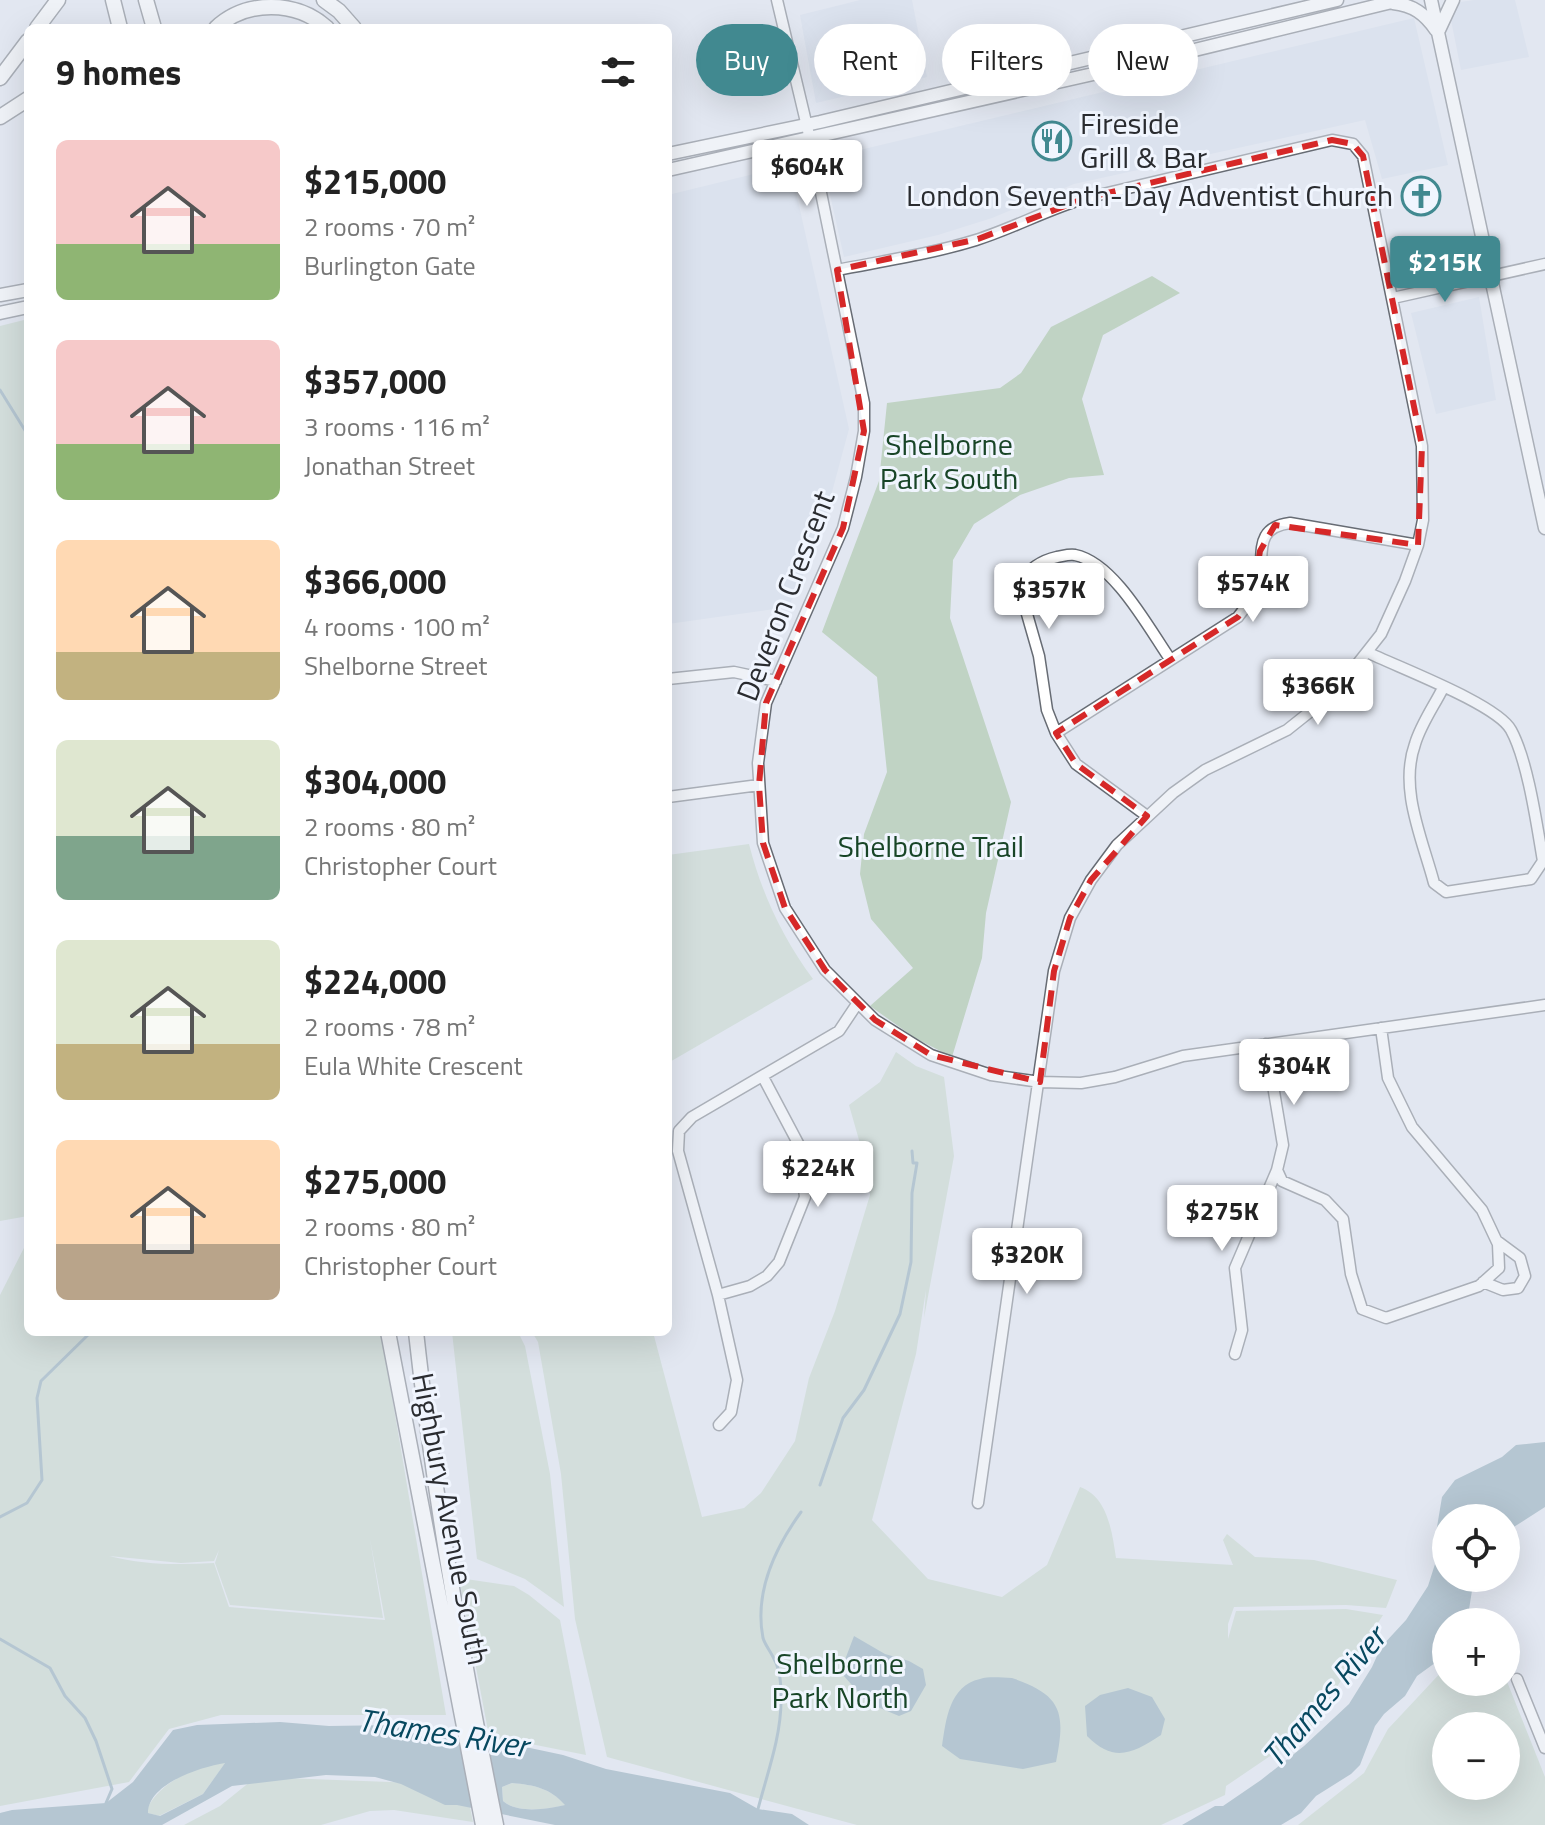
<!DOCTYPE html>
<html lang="en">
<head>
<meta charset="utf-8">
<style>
	:root { --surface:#fff; --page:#f6f6f6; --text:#222; --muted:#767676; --accent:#418990 }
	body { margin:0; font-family:"Titillium Web",sans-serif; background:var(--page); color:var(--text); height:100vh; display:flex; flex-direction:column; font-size:30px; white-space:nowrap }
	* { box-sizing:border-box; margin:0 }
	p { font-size:26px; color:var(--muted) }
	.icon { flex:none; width:44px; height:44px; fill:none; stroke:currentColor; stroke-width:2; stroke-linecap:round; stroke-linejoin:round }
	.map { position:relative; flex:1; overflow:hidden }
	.drawer { position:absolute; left:24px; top:24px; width:648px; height:1312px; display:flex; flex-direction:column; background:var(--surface); border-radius:12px; box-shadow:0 8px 32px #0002 }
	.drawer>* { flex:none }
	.top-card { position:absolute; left:696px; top:24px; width:728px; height:72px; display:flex; gap:16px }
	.buttons { position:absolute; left:1432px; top:1504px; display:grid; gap:16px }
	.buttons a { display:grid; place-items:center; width:88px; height:88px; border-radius:50%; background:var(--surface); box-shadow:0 8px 32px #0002; font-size:40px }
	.price { position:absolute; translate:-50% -68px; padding:0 18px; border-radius:8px; background:#fff; color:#222; font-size:26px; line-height:52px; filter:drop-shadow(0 2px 4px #0008) }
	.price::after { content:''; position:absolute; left:50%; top:48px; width:24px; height:18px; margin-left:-12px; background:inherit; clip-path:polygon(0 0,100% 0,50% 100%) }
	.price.current { background:var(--accent); color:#fff }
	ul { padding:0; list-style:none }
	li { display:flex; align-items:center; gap:24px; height:200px; padding:0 32px }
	li span { display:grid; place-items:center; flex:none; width:224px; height:160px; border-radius:12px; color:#555 }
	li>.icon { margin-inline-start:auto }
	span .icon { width:96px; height:96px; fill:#fffc; stroke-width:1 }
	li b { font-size:34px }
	h2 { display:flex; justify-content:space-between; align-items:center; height:96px; padding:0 32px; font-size:34px }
	.tag { padding:0 28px; border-radius:36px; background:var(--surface); box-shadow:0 8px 32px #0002; font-size:28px; line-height:72px }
	.tag.current { background:var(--accent); color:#fff }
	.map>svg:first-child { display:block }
</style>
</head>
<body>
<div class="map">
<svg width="1545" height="1825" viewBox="0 0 1545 1825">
	<rect width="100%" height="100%" fill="#e2e7f1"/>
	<path fill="#d3dbeb" d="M 860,0 L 912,0 L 927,77 L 816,103 L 800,15 Z
		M 1474,0 L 1515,0 L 1529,57 L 1461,70 L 1451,20 L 1460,2 Z
		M 1414,18 L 1448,165 L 1382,179 L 1365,120 L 1074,184 L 992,218 L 938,235 L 844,257 L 822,159 Z
		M 790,165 L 849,429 L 826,514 L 799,586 L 788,607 L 668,624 L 668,195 Z
		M 1479,297 L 1496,400 L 1436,414 L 1411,313 Z"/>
	<path fill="#c0d3c4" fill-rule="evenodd" d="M 1152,276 L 1180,293 L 1103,335 L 1082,399 L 1104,475 L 1069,478 L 1020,495 L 974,524 L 953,560 L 950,618 L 1011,802 L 986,913 L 982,958 L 952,1057 L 915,1038 L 870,1006 L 913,968 L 871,919 L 860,874 L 864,834 L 887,772 L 877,677 L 822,632 L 879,481 L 887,403 L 1000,388 L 1021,373 L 1051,327 Z
		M 28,319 L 28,1216 L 0,1221 L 0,326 Z
		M 749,844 C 761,892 783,939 813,979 L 668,1063 L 668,855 Z
		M 896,1052 L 916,1066 L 944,1077 L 954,1156 L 924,1318 L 926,1290 L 916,1354 L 872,1520 L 928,1579 L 1002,1597 L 1047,1565 L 1080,1487 C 1108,1497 1112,1532 1116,1558 L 1233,1565 L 1223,1540 L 1227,1534 L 1255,1557 L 1314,1560 L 1397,1580 L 1386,1608 L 1346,1605 L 1234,1607 L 1228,1624 L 1228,1639 L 1236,1611 L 1346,1609 L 1383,1615 L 1310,1729 L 1226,1786 L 1225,1795 L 1161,1825 L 857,1825 L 607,1757 L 575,1619 L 561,1474 L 538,1342 L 532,1332 L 653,1332 L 702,1517 L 744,1508 L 761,1493 L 795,1441 L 809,1378 L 835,1311 L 870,1195 L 865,1161 L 849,1105 L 880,1082 Z
		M 28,1240 L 28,1332 L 381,1332 L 446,1715 L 221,1715 L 169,1729 L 129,1782 L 0,1806 L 0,1295 ZM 370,1539 L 385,1620 L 229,1607 L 214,1563 C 178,1565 143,1565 109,1556 L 181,1563 L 214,1561 L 219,1550 L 215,1563 L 230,1605 L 383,1618 Z
		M 452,1332 L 518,1332 L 525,1346 L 550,1474 L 564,1607 L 525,1579 L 477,1559 Z
		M 459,1578 L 514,1586 L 529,1595 L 560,1620 L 586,1755 L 531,1744 L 490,1741 Z
		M 1446,1667 L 1446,1682 L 1506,1682 L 1506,1679 L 1545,1777 L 1545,1825 L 1298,1825 L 1364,1773 L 1388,1729 ZM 1446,1726 L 1506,1726 L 1506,1786 L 1446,1786 Z
		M 226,1762 L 203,1794 L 159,1816 L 148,1813 L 147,1809 C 161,1780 196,1767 226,1762 Z
		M 256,1777 L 417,1783 L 468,1797 L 473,1822 L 394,1810 L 370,1811 L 321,1825 L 184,1825 L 220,1806 Z
		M 512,1783 C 535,1785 549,1788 566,1805 C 549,1809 517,1814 503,1801 L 502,1787 Z"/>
	<path fill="#7f9ead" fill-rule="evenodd" d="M 1545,1442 L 1545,1507 L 1506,1532 L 1506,1518 L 1446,1518 L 1446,1578 L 1474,1578 L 1467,1622 L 1446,1622 L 1446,1655 L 1417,1676 L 1405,1696 L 1384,1714 L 1375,1726 L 1360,1765 L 1351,1774 L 1316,1796 L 1301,1813 L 1281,1825 L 1182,1825 L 1215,1806 L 1223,1806 L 1261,1780 L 1304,1746 L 1349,1704 L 1372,1667 L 1381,1647 L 1406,1620 L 1428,1586 L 1435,1564 L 1436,1533 L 1442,1497 L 1455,1480 L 1502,1457 L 1516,1445 Z
		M 854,1636 L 885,1654 L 909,1661 L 923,1669 L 926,1685 L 911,1711 L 899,1716 L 868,1703 L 843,1675 L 843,1665 Z
		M 1012,1678 C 1062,1695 1066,1712 1056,1762 L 1023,1769 L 960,1759 L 942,1746 C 946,1720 949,1686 980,1679 C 990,1676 1002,1678 1012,1678 Z
		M 1128,1688 L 1152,1697 L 1165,1719 L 1161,1735 C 1132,1754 1114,1763 1087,1736 L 1085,1706 L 1100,1695 Z
		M 280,1722 L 329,1726 L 392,1725 L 423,1737 L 447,1737 L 459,1743 L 486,1746 L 516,1745 L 563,1755 L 606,1769 L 730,1793 L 758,1809 L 792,1814 L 809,1825 L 555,1825 L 457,1805 L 445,1805 L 401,1784 L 375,1777 L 326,1775 L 232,1786 L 162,1825 L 0,1825 L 0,1813 L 12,1810 L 106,1803 L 133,1782 L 173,1730 L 197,1725 ZM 225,1763 L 203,1794 L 160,1816 L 148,1813 C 148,1784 200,1767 225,1763 ZM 512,1783 C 534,1785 550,1788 565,1805 C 548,1809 517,1814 503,1801 L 502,1787 Z"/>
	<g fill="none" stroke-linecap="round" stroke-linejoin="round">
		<path stroke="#7f9ead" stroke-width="3" d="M 0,390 L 26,432 L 28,442
			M 820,1485 L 843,1418 L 864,1390 L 900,1314 L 911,1262 L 912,1193 L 917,1163 L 913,1163 L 912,1151
			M 0,1517 L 27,1503 L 42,1480 L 37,1398 L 41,1381 L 91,1332
			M 0,1639 L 50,1668 L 65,1696 L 85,1718 L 96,1741 L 112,1789 L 106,1803
			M 758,1809 C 767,1774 781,1737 781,1701 C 781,1687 781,1671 774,1659 C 771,1652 765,1645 763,1638 C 754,1592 775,1548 801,1512"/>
		<defs>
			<path id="minor" d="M 777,0 L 810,139 L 864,403 L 864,431 L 856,477 L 843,528 L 766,703 L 758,763 L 763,843 L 785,908 L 825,970 L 875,1020 L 931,1055 L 991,1075 L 1040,1082 L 1081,1083 L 1115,1077 L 1183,1056 L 1545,1005
				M 837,270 C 883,261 931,254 976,240 C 1014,228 1048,209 1086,198 L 1332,140 L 1353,144 L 1363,156 L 1422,446 L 1423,520 L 1418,545 L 1405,581 L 1381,634 L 1336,691 L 1287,730 L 1205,770 L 1173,793 L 1117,845 L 1091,880 L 1070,918 L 1054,971 L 978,1503
				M 1393,298 L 1545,264
				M 1367,652 C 1397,667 1497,704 1511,730 C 1528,761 1537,826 1543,861 L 1531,879 L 1446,892 L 1434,883 C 1422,838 1399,789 1415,744 C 1421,724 1434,706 1443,688
				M 668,679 L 734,672 L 776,681
				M 1056,733 L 1238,617 C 1246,606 1255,597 1258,584 C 1266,557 1251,528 1290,523 L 1418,545
				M 668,797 L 759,785
				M 1147,816 L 1076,764 L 1056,733 L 1047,710 L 1039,656 L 1019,586 C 1027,570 1039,561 1057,557 C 1063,556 1069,554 1075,555 C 1114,563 1148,627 1170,659
				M 1277,1170 L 1282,1181 L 1325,1200 L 1343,1219 L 1351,1274 L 1362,1309 L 1386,1318 L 1479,1286 L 1499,1268 L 1498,1244 L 1482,1210 L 1412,1127 L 1388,1078 L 1381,1028
				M 1483,1282 L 1503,1290 L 1518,1288 L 1525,1276 L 1520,1258 L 1497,1241
				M 718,1295 L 750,1286 L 767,1276 L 779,1262 L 805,1197 L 799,1145 L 763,1077
				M 1235,1354 L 1242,1330 L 1235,1268 L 1277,1170 L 1283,1145 L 1266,1044
				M 719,1425 L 731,1412 L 737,1380 L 718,1295 L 678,1151 L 679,1131 L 692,1117 L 839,1031 L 857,1004
				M 1517,1679 L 1545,1748"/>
			<path id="major" d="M 1431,0 L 1545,528
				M 1393,3 C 1413,5 1425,14 1436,30
				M 1439,30 L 1453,0
				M 668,154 L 820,122 L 1337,0
				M 668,170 L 1133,65 L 1400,0
				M 0,295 L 28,290
				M 0,313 L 28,307"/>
			<path id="highway" d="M 113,0 L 120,28
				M 146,0 L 154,28
				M 324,0 L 339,11 L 354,28
				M 37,28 L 58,0
				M 216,28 C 246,0 296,0 327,28
				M 0,78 L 28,41
				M 0,117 L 28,99
				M 388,1332 L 483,1825
				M 416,1332 C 434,1497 463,1662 496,1825"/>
		</defs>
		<use href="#minor" stroke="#676c74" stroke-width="13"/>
		<use href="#major" stroke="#676c74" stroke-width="15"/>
		<use href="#highway" stroke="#676c74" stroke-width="17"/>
		<use href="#minor" stroke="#fff" stroke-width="10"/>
		<use href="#major" stroke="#fff" stroke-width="12"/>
		<use href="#highway" stroke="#fff" stroke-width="14"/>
	</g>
	<path d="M0 0H1545V1825H0ZM 1332,140 L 1353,144 L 1363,156 L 1422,446 L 1418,545 L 1275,525 L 1260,551 L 1252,599 L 1238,617 L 1056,733 L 1076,764 L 1147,816 L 1091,880 L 1070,918 L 1054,971 L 1040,1082 L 931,1055 L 875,1020 L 825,970 L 785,908 L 763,843 L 759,785 L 766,703 L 843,528 L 864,431 L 837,270 L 978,239 L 1086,198 Z" fill="#e2e7f1" fill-opacity=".55" fill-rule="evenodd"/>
	<path fill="none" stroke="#d62828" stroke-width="6" stroke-dasharray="16 10" stroke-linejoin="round" d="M 1332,140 L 1353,144 L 1363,156 L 1422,446 L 1418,545 L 1275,525 L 1260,551 L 1252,599 L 1238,617 L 1056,733 L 1076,764 L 1147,816 L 1091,880 L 1070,918 L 1054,971 L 1040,1082 L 931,1055 L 875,1020 L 825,970 L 785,908 L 763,843 L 759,785 L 766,703 L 843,528 L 864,431 L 837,270 L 978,239 L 1086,198 Z"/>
	<defs>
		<symbol id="restaurant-ring" viewBox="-11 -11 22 22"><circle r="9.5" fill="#f0f5fe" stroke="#418990" stroke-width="1.5"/><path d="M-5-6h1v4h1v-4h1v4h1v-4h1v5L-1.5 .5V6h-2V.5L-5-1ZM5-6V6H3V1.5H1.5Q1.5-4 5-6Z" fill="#418990"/></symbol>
		<symbol id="church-ring" viewBox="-11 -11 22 22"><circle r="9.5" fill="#f0f5fe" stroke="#418990" stroke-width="1.5"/><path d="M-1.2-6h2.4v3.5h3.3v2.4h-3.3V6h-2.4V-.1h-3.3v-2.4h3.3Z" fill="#418990"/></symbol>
	</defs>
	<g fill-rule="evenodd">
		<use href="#restaurant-ring" x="1030" y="119" width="44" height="44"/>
		<use href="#church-ring" x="1399" y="174" width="44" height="44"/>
	</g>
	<g text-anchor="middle" stroke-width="6" stroke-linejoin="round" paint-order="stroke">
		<g font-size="30" fill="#2a2c30" stroke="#f0f5fe" text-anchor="start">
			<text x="1080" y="134">Fireside<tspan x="1080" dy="34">Grill &amp; Bar</tspan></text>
			<text x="1393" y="206" text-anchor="end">London Seventh-Day Adventist Church</text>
		</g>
		<g font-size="30" fill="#184527" stroke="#f0f5fe">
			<text x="949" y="455">Shelborne<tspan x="949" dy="34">Park South</tspan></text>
			<text x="931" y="857">Shelborne Trail</text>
			<text x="840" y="1674">Shelborne<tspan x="840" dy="34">Park North</tspan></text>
		</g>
		<g font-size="30" fill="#2a2c30" stroke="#f0f5fe">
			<text transform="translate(786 596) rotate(-69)" y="10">Deveron Crescent</text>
			<text transform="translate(450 1519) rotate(79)" y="10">Highbury Avenue South</text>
		</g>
		<g font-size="32" font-style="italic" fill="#07485f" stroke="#f0f5fe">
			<text transform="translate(1324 1697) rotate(-50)" y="11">Thames River</text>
			<text transform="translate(443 1733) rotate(9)" y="11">Thames River</text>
		</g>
	</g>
</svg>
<div class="buttons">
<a><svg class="icon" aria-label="locate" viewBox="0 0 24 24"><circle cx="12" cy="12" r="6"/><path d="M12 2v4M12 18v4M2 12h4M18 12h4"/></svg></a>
<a>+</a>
<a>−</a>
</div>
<b class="price" style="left:807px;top:208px">$604K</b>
<b class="price current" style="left:1445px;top:304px">$215K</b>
<b class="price" style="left:1253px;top:624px">$574K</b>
<b class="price" style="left:1049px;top:631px">$357K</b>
<b class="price" style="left:1318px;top:727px">$366K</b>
<b class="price" style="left:1294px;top:1107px">$304K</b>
<b class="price" style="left:818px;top:1209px">$224K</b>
<b class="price" style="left:1222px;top:1253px">$275K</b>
<b class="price" style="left:1027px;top:1296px">$320K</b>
<div class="top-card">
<a class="tag current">Buy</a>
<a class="tag">Rent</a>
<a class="tag">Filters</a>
<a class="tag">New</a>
</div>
<section class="drawer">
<h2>9 homes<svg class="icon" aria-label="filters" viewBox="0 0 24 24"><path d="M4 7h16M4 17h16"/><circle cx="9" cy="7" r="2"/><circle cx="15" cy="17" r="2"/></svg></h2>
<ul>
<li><span style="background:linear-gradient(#f6c9c9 65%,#8fb573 0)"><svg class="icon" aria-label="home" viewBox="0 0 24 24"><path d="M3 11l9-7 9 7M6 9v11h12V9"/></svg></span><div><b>$215,000</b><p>2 rooms · 70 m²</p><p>Burlington Gate</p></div></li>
<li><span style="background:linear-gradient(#f6c9c9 65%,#8fb573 0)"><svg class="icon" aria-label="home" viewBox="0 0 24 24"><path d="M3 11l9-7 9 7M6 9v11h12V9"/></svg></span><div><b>$357,000</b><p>3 rooms · 116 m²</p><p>Jonathan Street</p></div></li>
<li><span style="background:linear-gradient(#ffd9b3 70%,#c2b280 0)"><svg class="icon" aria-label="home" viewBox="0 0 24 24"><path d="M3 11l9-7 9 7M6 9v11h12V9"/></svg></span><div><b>$366,000</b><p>4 rooms · 100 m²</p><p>Shelborne Street</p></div></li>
<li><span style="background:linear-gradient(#dfe7d0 60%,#7fa58c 0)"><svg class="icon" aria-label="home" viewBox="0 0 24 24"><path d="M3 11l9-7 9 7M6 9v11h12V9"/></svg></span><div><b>$304,000</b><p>2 rooms · 80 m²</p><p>Christopher Court</p></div></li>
<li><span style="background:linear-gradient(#dfe7d0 65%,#c2b280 0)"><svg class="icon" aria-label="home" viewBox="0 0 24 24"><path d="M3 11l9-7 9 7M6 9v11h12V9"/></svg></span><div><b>$224,000</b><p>2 rooms · 78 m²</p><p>Eula White Crescent</p></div></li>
<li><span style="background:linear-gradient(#ffd9b3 65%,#b9a48a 0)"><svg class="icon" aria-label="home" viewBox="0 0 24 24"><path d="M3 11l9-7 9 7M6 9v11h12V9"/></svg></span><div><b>$275,000</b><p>2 rooms · 80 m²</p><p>Christopher Court</p></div></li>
</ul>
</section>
</div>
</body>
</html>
